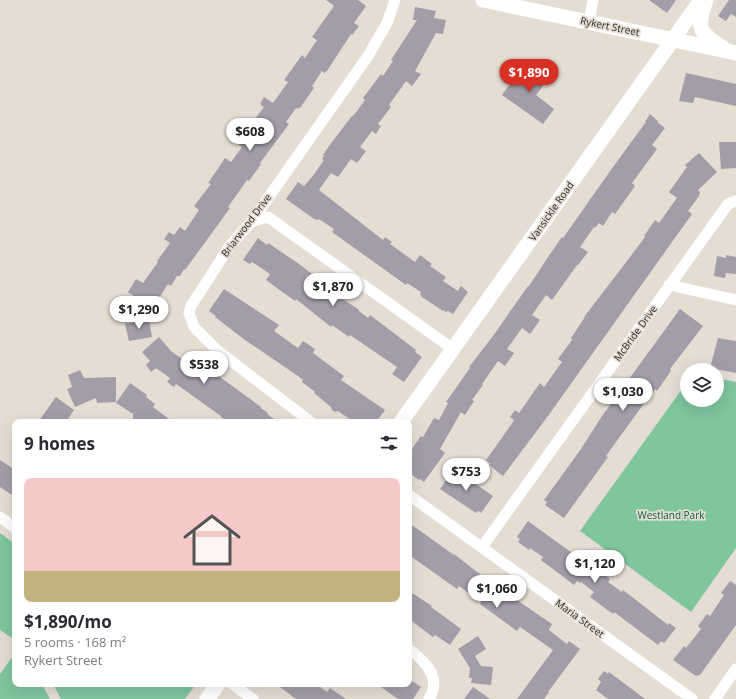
<!DOCTYPE html>
<html lang="en">
<head>
<meta charset="utf-8">
<style>
	:root { --surface:#fff; --page:#f2f2f3; --text:#2b2b33; --muted:#7c7c81; --accent:#d93025 }
	body { margin:0; font-family:"Open Sans",sans-serif; background:var(--page); color:var(--text); height:100vh; display:flex; flex-direction:column; font-size:15px; white-space:nowrap }
	* { box-sizing:border-box; margin:0 }
	p { font-size:13px; color:var(--muted) }
	.icon { flex:none; width:22px; height:22px; fill:none; stroke:currentColor; stroke-width:2; stroke-linecap:round; stroke-linejoin:round }
	.map { position:relative; flex:1; overflow:hidden }
	.panel { position:absolute; left:12px; top:419px; width:400px; height:268px; display:flex; flex-direction:column; background:var(--surface); border-radius:8px; box-shadow:0 4px 16px #0002 }
	.panel>* { flex:none }
	.controls { position:absolute; left:680px; top:363px; display:grid; gap:8px }
	.controls a { display:grid; place-items:center; width:44px; height:44px; border-radius:50%; background:var(--surface); box-shadow:0 4px 16px #0002; font-size:20px }
	.price { position:absolute; translate:-50% -34px; padding:0 9px; border-radius:14px; background:#fff; color:#222; font-size:13px; line-height:26px; filter:drop-shadow(0 1px 2px #0008) }
	.price::after { content:''; position:absolute; left:50%; top:24px; width:12px; height:9px; margin-left:-6px; background:inherit; clip-path:polygon(0 0,100% 0,50% 100%) }
	.price.current { background:var(--accent); color:#fff }
	ul { padding:0; list-style:none }
	li { display:grid; align-content:center; gap:8px; height:212px; padding:0 12px }
	li span { display:grid; place-items:center; height:124px; border-radius:8px; color:#555 }
	li>.icon { margin-inline-start:auto }
	span .icon { width:72px; height:72px; fill:#fffc; stroke-width:1 }
	li b { font-size:17px }
	h2 { display:flex; justify-content:space-between; align-items:center; height:48px; padding:0 12px; font-size:17px }
	.map>svg:first-child { display:block }
</style>
</head>
<body>
<div class="map">
<svg width="736" height="699" viewBox="0 0 736 699">
	<rect width="100%" height="100%" fill="#e5ddd2"/>
	<path fill="#7fc59e" d="M 717,378 L 736,382 L 736,548 L 691,612 L 580,531 L 687,382 L 687,400 L 717,400 Z
		M 0,533 L 15,544 L 15,640 L 0,630 Z
		M 13,656 L 15,657 L 15,684 L 42,684 L 50,699 L 0,699 L 0,674 Z
		M 53,684 L 196,684 L 185,699 L 61,699 Z"/>
	<path fill="#a29da8" d="M 326,0 L 358,0 L 366,6 L 354,23 L 359,26 L 352,35 L 351,34 L 327,71 L 324,73 L 322,71 L 312,86 L 314,88 L 300,108 L 299,107 L 298,109 L 296,108 L 286,122 L 289,124 L 260,163 L 261,164 L 249,181 L 247,180 L 228,207 L 230,208 L 185,270 L 184,269 L 180,276 L 177,276 L 171,286 L 168,284 L 150,312 L 134,302 L 137,298 L 128,292 L 136,279 L 143,283 L 158,262 L 157,261 L 170,243 L 164,239 L 169,232 L 174,235 L 180,227 L 185,231 L 199,210 L 194,206 L 211,184 L 208,183 L 217,170 L 225,158 L 231,162 L 242,147 L 237,143 L 264,107 L 260,104 L 264,97 L 273,103 L 288,82 L 284,80 L 302,55 L 305,58 L 317,40 L 312,37 L 334,6 Z
		M 649,0 L 676,0 L 667,13 Z
		M 729,0 L 736,0 L 736,17 L 731,14 L 726,21 L 718,16 Z
		M 415,7 L 436,11 L 434,18 L 446,20 L 443,34 L 436,33 L 415,71 L 421,74 L 412,86 L 406,81 L 389,105 L 391,107 L 378,124 L 381,126 L 376,134 L 372,131 L 360,147 L 366,151 L 357,163 L 351,159 L 338,177 L 331,173 L 319,190 L 383,240 L 385,237 L 392,242 L 390,244 L 415,262 L 420,255 L 432,264 L 430,266 L 446,277 L 443,281 L 458,291 L 461,286 L 468,292 L 453,314 L 448,311 L 446,312 L 443,310 L 443,311 L 422,297 L 420,294 L 421,292 L 407,283 L 406,285 L 332,232 L 334,229 L 319,219 L 318,220 L 315,219 L 314,219 L 286,199 L 298,182 L 304,186 L 312,177 L 324,160 L 322,159 L 324,156 L 323,155 L 329,146 L 351,117 L 354,115 L 365,100 L 363,98 L 381,74 L 383,76 L 393,61 L 391,60 L 417,20 L 413,20 Z
		M 527,61 L 549,78 L 536,95 L 554,109 L 543,124 L 502,95 Z
		M 686,73 L 736,84 L 736,106 L 695,97 L 693,103 L 679,101 Z
		M 650,114 L 658,121 L 657,122 L 665,128 L 652,145 L 657,149 L 632,183 L 635,186 L 615,214 L 612,212 L 603,226 L 599,223 L 595,228 L 594,227 L 580,247 L 588,252 L 578,265 L 577,265 L 552,300 L 546,295 L 532,315 L 540,320 L 530,334 L 522,328 L 507,349 L 514,353 L 505,366 L 498,361 L 482,384 L 483,385 L 472,400 L 474,401 L 465,415 L 461,412 L 440,449 L 445,453 L 424,482 L 420,479 L 419,480 L 409,473 L 409,453 L 421,436 L 423,437 L 434,418 L 439,420 L 448,403 L 446,402 L 470,368 L 469,367 L 493,336 L 528,286 L 529,286 L 550,254 L 562,237 L 563,238 L 613,167 L 646,122 L 645,122 Z
		M 719,142 L 736,142 L 736,168 L 721,169 Z
		M 699,153 L 717,172 L 698,190 L 700,192 L 699,196 L 688,211 L 692,214 L 548,416 L 503,476 L 489,465 L 491,464 L 486,460 L 513,422 L 514,420 L 510,417 L 515,410 L 519,413 L 540,383 L 544,387 L 562,362 L 558,359 L 572,340 L 571,338 L 585,317 L 584,317 L 627,261 L 645,237 L 644,236 L 655,220 L 659,223 L 677,198 L 669,192 L 687,167 L 685,165 Z
		M 258,238 L 267,245 L 268,243 L 299,264 L 334,291 L 335,290 L 343,296 L 341,298 L 358,309 L 359,311 L 368,318 L 370,315 L 416,350 L 415,352 L 422,357 L 404,382 L 392,374 L 397,367 L 350,335 L 349,337 L 332,325 L 331,327 L 296,299 L 295,301 L 266,280 L 270,274 L 252,262 L 250,264 L 243,260 Z
		M 726,255 L 736,257 L 736,274 L 726,273 L 725,278 L 714,276 L 717,256 L 726,258 Z
		M 224,289 L 279,325 L 274,331 L 298,348 L 303,341 L 315,349 L 313,353 L 344,376 L 341,380 L 385,410 L 376,422 L 354,422 L 338,411 L 335,412 L 332,410 L 331,407 L 314,393 L 315,392 L 302,382 L 303,380 L 298,376 L 245,340 L 215,317 L 216,316 L 209,311 Z
		M 680,309 L 703,326 L 670,369 L 671,371 L 657,391 L 655,389 L 637,413 L 606,456 L 608,457 L 564,518 L 545,505 L 547,502 L 544,500 L 581,449 L 602,416 Z
		M 149,319 L 152,337 L 129,341 L 125,324 Z
		M 159,337 L 171,351 L 182,359 L 186,354 L 198,361 L 261,407 L 261,408 L 268,413 L 267,414 L 278,422 L 228,422 L 221,417 L 221,416 L 176,384 L 174,387 L 167,382 L 170,378 L 156,368 L 151,372 L 146,365 L 150,361 L 142,352 Z
		M 718,338 L 736,341 L 736,373 L 710,368 Z
		M 80,370 L 84,378 L 116,377 L 116,402 L 97,403 L 96,398 L 75,407 L 67,389 L 72,387 L 68,375 Z
		M 130,383 L 147,395 L 146,397 L 155,404 L 153,407 L 173,422 L 133,422 L 133,414 L 116,403 Z
		M 56,397 L 74,410 L 66,422 L 38,422 Z
		M 0,460 L 15,470 L 15,497 L 0,487 Z
		M 454,469 L 493,496 L 481,513 L 478,511 L 476,513 L 440,489 Z
		M 528,521 L 601,574 L 602,573 L 610,579 L 608,582 L 622,592 L 623,590 L 668,625 L 669,623 L 676,628 L 664,643 L 661,641 L 658,645 L 614,612 L 613,614 L 590,597 L 594,592 L 581,582 L 580,583 L 577,581 L 574,585 L 541,560 L 543,557 L 530,548 L 529,550 L 518,542 L 520,539 L 517,537 Z
		M 409,523 L 454,555 L 454,554 L 486,579 L 552,624 L 549,630 L 567,644 L 569,641 L 580,649 L 548,692 L 549,692 L 544,699 L 517,699 L 553,650 L 520,627 L 517,631 L 480,604 L 481,602 L 459,586 L 457,589 L 409,555 Z
		M 730,581 L 736,585 L 736,625 L 700,675 L 696,676 L 673,660 L 684,646 L 686,648 L 701,629 L 698,626 L 707,614 L 710,616 L 724,595 L 721,593 Z
		M 409,591 L 432,606 L 431,607 L 461,629 L 450,645 L 435,635 L 433,637 L 409,619 Z
		M 478,636 L 486,649 L 475,656 L 481,666 L 493,667 L 491,685 L 471,683 L 472,678 L 469,678 L 470,668 L 458,649 Z
		M 604,671 L 608,674 L 609,672 L 645,699 L 608,699 L 596,690 L 601,682 L 598,679 Z
		M 409,679 L 421,687 L 413,699 L 398,699 L 377,684 L 409,684 Z
		M 276,684 L 316,684 L 327,692 L 330,688 L 346,699 L 296,699 Z
		M 473,687 L 490,699 L 464,699 Z"/>
	<g fill="none" stroke-linecap="round" stroke-linejoin="round">
		<path stroke="#fff" stroke-width="11" d="M 589,22 L 593,0
			M 251,222 L 268,217 L 453,349
			M 669,285 L 736,300
			M 311,422 L 217,350 L 194,327 L 189,313 L 191,306 L 229,247 L 251,222 L 368,56 L 387,23 L 395,0
			M 409,495 L 692,699
			M 0,517 L 15,528
			M 482,547 L 728,204 L 736,201
			M 409,649 C 426,662 442,678 429,699
			M 232,684 L 253,699
			M 715,699 L 736,669"/>
		<path stroke="#fff" stroke-width="15" d="M 483,0 L 736,53
			M 706,0 C 697,27 697,32 722,47
			M 401,422 L 701,0
			M 207,699 L 218,684"/>
	</g>
	<g text-anchor="middle" stroke-width="3.5" stroke-linejoin="round" paint-order="stroke">
		<g font-size="10" fill="#2d2a26" stroke="#e5ddd2">
			<text transform="translate(610 26) rotate(12)" y="4">Rykert Street</text>
			<text transform="translate(551 211) rotate(-55)" y="4">Vansickle Road</text>
			<text transform="translate(246 225) rotate(-53)" y="4">Briarwood Drive</text>
			<text transform="translate(635 333) rotate(-54)" y="4">McBride Drive</text>
			<text transform="translate(580 618) rotate(36)" y="4">Maria Street</text>
		</g>
		<g font-size="10" fill="#085e3b" stroke="#e5ddd2">
			<text x="671" y="519">Westland Park</text>
		</g>
	</g>
</svg>
<div class="controls">
<a><svg class="icon" aria-label="layers" viewBox="0 0 24 24"><path d="M12 4l9 5-9 5-9-5zM3 14l9 5 9-5"/></svg></a>
</div>
<b class="price current" style="left:529px;top:93px">$1,890</b>
<b class="price" style="left:250px;top:152px">$608</b>
<b class="price" style="left:333px;top:307px">$1,870</b>
<b class="price" style="left:139px;top:330px">$1,290</b>
<b class="price" style="left:204px;top:385px">$538</b>
<b class="price" style="left:623px;top:412px">$1,030</b>
<b class="price" style="left:466px;top:492px">$753</b>
<b class="price" style="left:595px;top:584px">$1,120</b>
<b class="price" style="left:497px;top:609px">$1,060</b>
<section class="panel">
<h2>9 homes<svg class="icon" aria-label="filters" viewBox="0 0 24 24"><path d="M4 7h16M4 17h16"/><circle cx="9" cy="7" r="2"/><circle cx="15" cy="17" r="2"/></svg></h2>
<ul>
<li><span style="background:linear-gradient(#f6c9c9 75%,#c2b280 0)"><svg class="icon" aria-label="home" viewBox="0 0 24 24"><path d="M3 11l9-7 9 7M6 9v11h12V9"/></svg></span><div><b>$1,890/mo</b><p>5 rooms · 168 m²</p><p>Rykert Street</p></div></li>
</ul>
</section>
</div>
</body>
</html>
